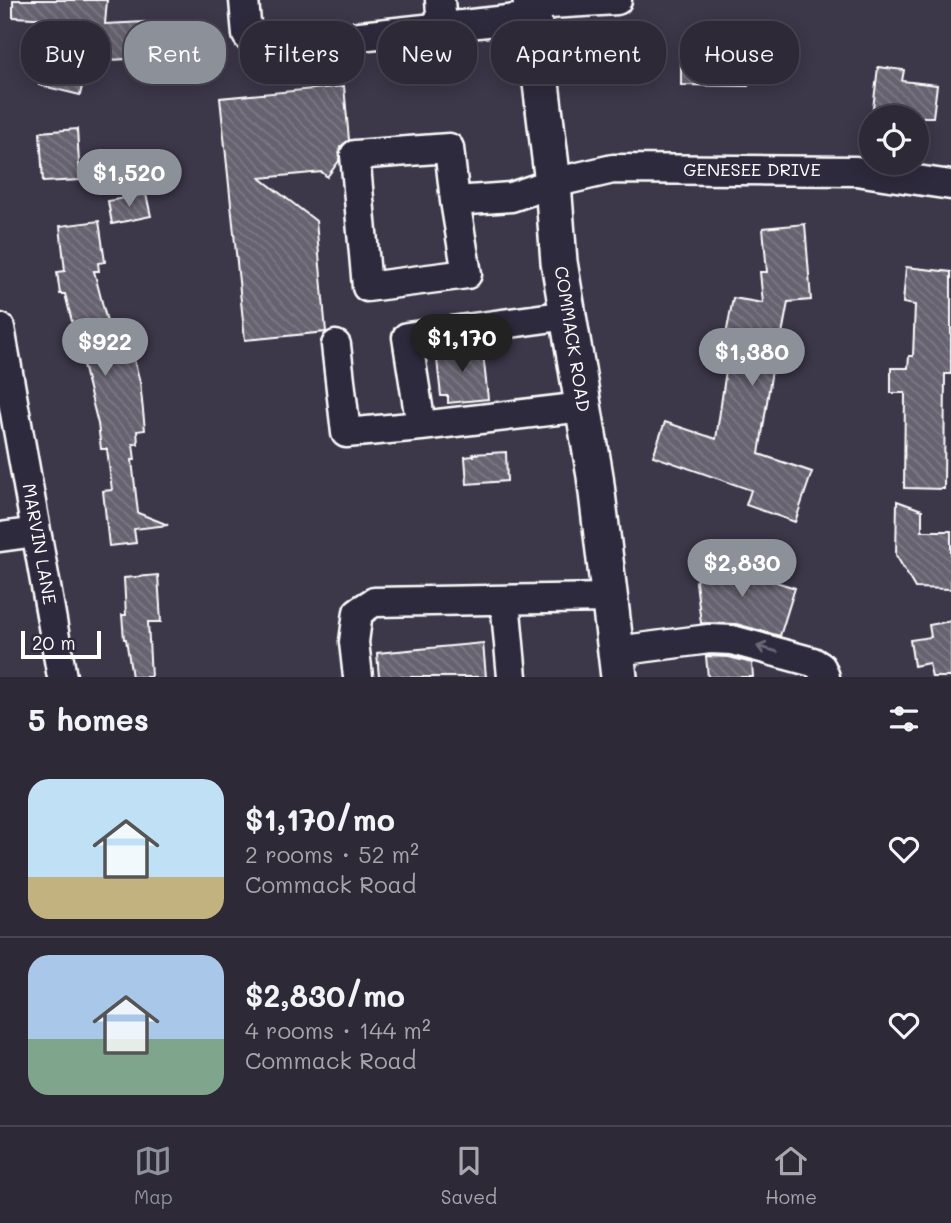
<!DOCTYPE html>
<html lang="en">
<head>
<meta charset="utf-8">
<style>
	:root { --surface:#2d2937; --page:#393542; --text:#f1f3f6; --muted:#a7a6ad; --line:#484552; --accent:#8c9099 }
	body { margin:0; font-family:Mali,sans-serif; background:var(--page); color:var(--text); height:100vh; display:flex; flex-direction:column; font-size:26px; white-space:nowrap }
	* { box-sizing:border-box; margin:0 }
	p { font-size:23px; color:var(--muted) }
	.icon { flex:none; width:38px; height:38px; fill:none; stroke:currentColor; stroke-width:2; stroke-linecap:round; stroke-linejoin:round }
	.map { position:relative; height:677px; overflow:hidden }
	.side { display:flex; flex-direction:column; background:var(--surface); flex:1 }
	.side>* { flex:none }
	.banner { position:absolute; left:21px; top:21px; width:910px; height:63px; display:flex; gap:14px }
	.tools { position:absolute; left:859px; top:105px; display:grid; gap:14px }
	.tools a { display:grid; place-items:center; width:70px; height:70px; border-radius:50%; background:var(--surface); box-shadow:0 4px 18px #0003,0 0 0 2px var(--line); font-size:35px }
	.scale { position:absolute; left:21px; bottom:18px; width:80px; box-sizing:border-box; padding-left:7px; border:4px solid #fff; border-top:0; font-size:19px; line-height:24px; white-space:nowrap; color:#fff; -webkit-text-stroke:5px #2f2a3d; paint-order:stroke }
	.price { position:absolute; translate:-50% -60px; padding:0 16px; border-radius:24px; background:var(--accent); color:#fff; font-size:23px; line-height:46px; filter:drop-shadow(0 2px 4px #0008) }
	.price::after { content:''; position:absolute; left:50%; top:42px; width:21px; height:16px; margin-left:-10px; background:inherit; clip-path:polygon(0 0,100% 0,50% 100%) }
	.price.current { background:#222; color:#fff }
	ul { padding:0; list-style:none }
	li { display:flex; align-items:center; gap:21px; height:175px; padding:0 28px }
	li+li { border-top:2px solid var(--line) }
	li span { display:grid; place-items:center; flex:none; width:196px; height:140px; border-radius:21px; color:#555 }
	li>.icon { margin-inline-start:auto }
	span .icon { width:84px; height:84px; fill:#fffc; stroke-width:1 }
	li b { font-size:30px }
	h2 { display:flex; justify-content:space-between; align-items:center; height:84px; padding:0 28px; font-size:30px }
	.tag { padding:0 24px; border-radius:28px; background:var(--surface); box-shadow:0 4px 18px #0003,0 0 0 2px var(--line); font-size:24px; line-height:63px }
	.tag.current { background:var(--accent); color:#fff }
	.menu { display:flex; justify-content:space-around; align-items:center; height:98px; border-top:2px solid var(--line); background:var(--surface); font-size:19px; color:var(--muted) }
	.menu a { display:grid; justify-items:center; gap:4px }
	.menu .current { color:var(--accent) }
	.map>svg:first-child { display:block }
</style>
</head>
<body>
<div class="map">
<svg width="951" height="677" viewBox="0 0 951 677">
	<defs>
		<pattern id="building-back-hatch" width="6" height="6" patternUnits="userSpaceOnUse" patternTransform="scale(1.75)"><rect width="6" height="6" fill="#666270"/><path d="M-1 5l2 2M0 0l6 6M5-1l2 2" fill="none" stroke="#7d7a85"/></pattern>
	</defs>
	<rect width="100%" height="100%" fill="#3c3749"/>
	<filter id="ink" filterUnits="userSpaceOnUse"><feTurbulence type="fractalNoise" baseFrequency=".0143" numOctaves="2"/><feDisplacementMap in="SourceGraphic" scale="14" xChannelSelector="R" yChannelSelector="G"/><feConvolveMatrix kernelMatrix="1 2 1 2 8 2 1 2 1" color-interpolation-filters="sRGB"/></filter>
	<g filter="url(#ink)">
		<path fill="url(#building-back-hatch)" stroke="#fff" stroke-width="2" d="M 13,0 L 107,0 L 105,24 L 145,22 L 148,58 L 88,61 L 80,95 L 39,85 L 55,19 L 13,17 Z
			M 681,46 L 749,46 L 748,86 L 681,85 Z
			M 878,67 L 904,70 L 902,81 L 937,85 L 933,117 L 872,117 Z
			M 344,86 L 349,140 L 340,147 L 339,161 L 327,177 L 322,172 L 260,178 L 316,221 L 326,332 L 245,340 L 220,98 Z
			M 77,129 L 80,180 L 43,182 L 40,132 Z
			M 146,194 L 151,216 L 112,224 L 108,201 Z
			M 99,221 L 105,262 L 98,263 L 99,271 L 94,271 L 114,349 L 130,345 L 140,382 L 145,430 L 137,431 L 138,444 L 133,444 L 135,460 L 132,460 L 138,513 L 168,525 L 134,529 L 136,543 L 109,546 L 103,491 L 112,490 L 107,449 L 101,449 L 98,424 L 65,294 L 60,294 L 57,272 L 65,271 L 60,226 Z
			M 805,224 L 811,300 L 788,302 L 780,345 L 776,344 L 759,454 L 812,472 L 795,522 L 746,505 L 751,490 L 653,456 L 665,422 L 716,439 L 731,336 L 726,335 L 733,298 L 763,303 L 760,272 L 767,272 L 763,228 Z
			M 906,267 L 951,272 L 951,374 L 945,374 L 944,489 L 904,488 L 905,393 L 891,393 L 891,368 L 908,368 L 909,356 L 913,356 L 915,305 L 903,303 Z
			M 482,344 L 488,399 L 448,403 L 448,396 L 441,396 L 436,350 Z
			M 506,452 L 507,481 L 467,484 L 465,457 L 474,456 L 473,454 Z
			M 897,501 L 922,510 L 922,531 L 951,531 L 951,589 L 915,588 L 896,555 Z
			M 703,559 L 795,588 L 780,636 L 736,624 L 701,623 L 696,582 Z
			M 158,575 L 161,622 L 148,622 L 151,677 L 132,677 L 126,639 L 124,639 L 122,615 L 126,615 L 124,578 Z
			M 951,621 L 951,677 L 932,677 L 929,663 L 914,666 L 910,640 L 931,637 L 929,625 Z
			M 483,643 L 486,677 L 379,677 L 377,653 Z
			M 706,656 L 729,657 L 752,663 L 753,677 L 708,677 Z"/>
		<g fill="none" stroke-linecap="round" stroke-linejoin="round">
			<defs>
				<path id="minor" d="M 244,0 L 247,35 L 255,45 L 305,42 L 534,17
					M 440,0 L 442,27
					M 532,5 L 617,0
					M 455,201 L 467,274 L 367,287 L 355,155 L 449,148 L 455,201 L 511,197 L 553,183 L 613,169 L 856,171 L 951,185
					M 568,315 L 407,337 L 421,426 L 583,407
					M 0,328 L 62,677
					M 336,345 L 346,433 L 421,426
					M 0,537 L 36,532
					M 505,600 L 512,677
					M 617,651 L 709,639 L 732,640 L 813,662 L 821,667 L 825,677
					M 358,677 L 354,642 L 358,612 L 374,602 L 610,598"/>
				<path id="major" d="M 531,0 L 553,183 L 559,262 L 595,476 L 619,677"/>
			</defs>
			<use href="#minor" stroke="#fff" stroke-width="33"/>
			<use href="#major" stroke="#fff" stroke-width="40"/>
			<use href="#minor" stroke="#2f2a3d" stroke-width="28"/>
			<use href="#major" stroke="#2f2a3d" stroke-width="35"/>
		</g>
		<defs><path id="oneway-shaft" d="M-6 0H5M1.5-3L5.5 0L1.5 3" fill="none" stroke-width="1.6" stroke-linecap="round" stroke-linejoin="round" transform="scale(1.75)"/></defs>
		<use stroke="#6d6a77" href="#oneway-shaft" transform="translate(767 649) rotate(-165)"/>
	</g>
	<g text-anchor="middle" stroke-width="7" stroke-linejoin="round" paint-order="stroke">
		<g font-size="18" fill="#fff" stroke="#2f2a3d">
			<text x="752" y="176">GENESEE DRIVE</text>
			<text transform="translate(572 339) rotate(81)" y="6">COMMACK ROAD</text>
			<text transform="translate(39 544) rotate(80)" y="6">MARVIN LANE</text>
		</g>
	</g>
</svg>
<div class="tools">
<a><svg class="icon" aria-label="locate" viewBox="0 0 24 24"><circle cx="12" cy="12" r="6"/><path d="M12 2v4M12 18v4M2 12h4M18 12h4"/></svg></a>
</div>
<div class="scale">20 m</div>
<b class="price" style="left:129px;top:209px">$1,520</b>
<b class="price current" style="left:462px;top:374px">$1,170</b>
<b class="price" style="left:105px;top:378px">$922</b>
<b class="price" style="left:752px;top:388px">$1,380</b>
<b class="price" style="left:742px;top:599px">$2,830</b>
<div class="banner">
<a class="tag">Buy</a>
<a class="tag current">Rent</a>
<a class="tag">Filters</a>
<a class="tag">New</a>
<a class="tag">Apartment</a>
<a class="tag">House</a>
</div>
</div>
<section class="side">
<h2>5 homes<svg class="icon" aria-label="filters" viewBox="0 0 24 24"><path d="M4 7h16M4 17h16"/><circle cx="9" cy="7" r="2"/><circle cx="15" cy="17" r="2"/></svg></h2>
<ul>
<li><span style="background:linear-gradient(#bfe0f5 70%,#c2b280 0)"><svg class="icon" aria-label="home" viewBox="0 0 24 24"><path d="M3 11l9-7 9 7M6 9v11h12V9"/></svg></span><div><b>$1,170/mo</b><p>2 rooms · 52 m²</p><p>Commack Road</p></div><svg class="icon" aria-label="heart" viewBox="0 0 24 24"><path d="M12 20l-8-8c-3-5 5-10 8-4 3-6 11-1 8 4z"/></svg></li>
<li><span style="background:linear-gradient(#a9c7e8 60%,#7fa58c 0)"><svg class="icon" aria-label="home" viewBox="0 0 24 24"><path d="M3 11l9-7 9 7M6 9v11h12V9"/></svg></span><div><b>$2,830/mo</b><p>4 rooms · 144 m²</p><p>Commack Road</p></div><svg class="icon" aria-label="heart" viewBox="0 0 24 24"><path d="M12 20l-8-8c-3-5 5-10 8-4 3-6 11-1 8 4z"/></svg></li>
</ul>
</section>
<nav class="menu">
<a class="current"><svg class="icon" aria-label="map" viewBox="0 0 24 24"><path d="M3 6l6-2 6 2 6-2v14l-6 2-6-2-6 2zM9 4v14M15 6v14"/></svg>Map</a>
<a><svg class="icon" aria-label="saved" viewBox="0 0 24 24"><path d="M7 4h10v16l-5-4-5 4z"/></svg>Saved</a>
<a><svg class="icon" aria-label="home" viewBox="0 0 24 24"><path d="M3 11l9-7 9 7M6 9v11h12V9"/></svg>Home</a>
</nav>
</body>
</html>
